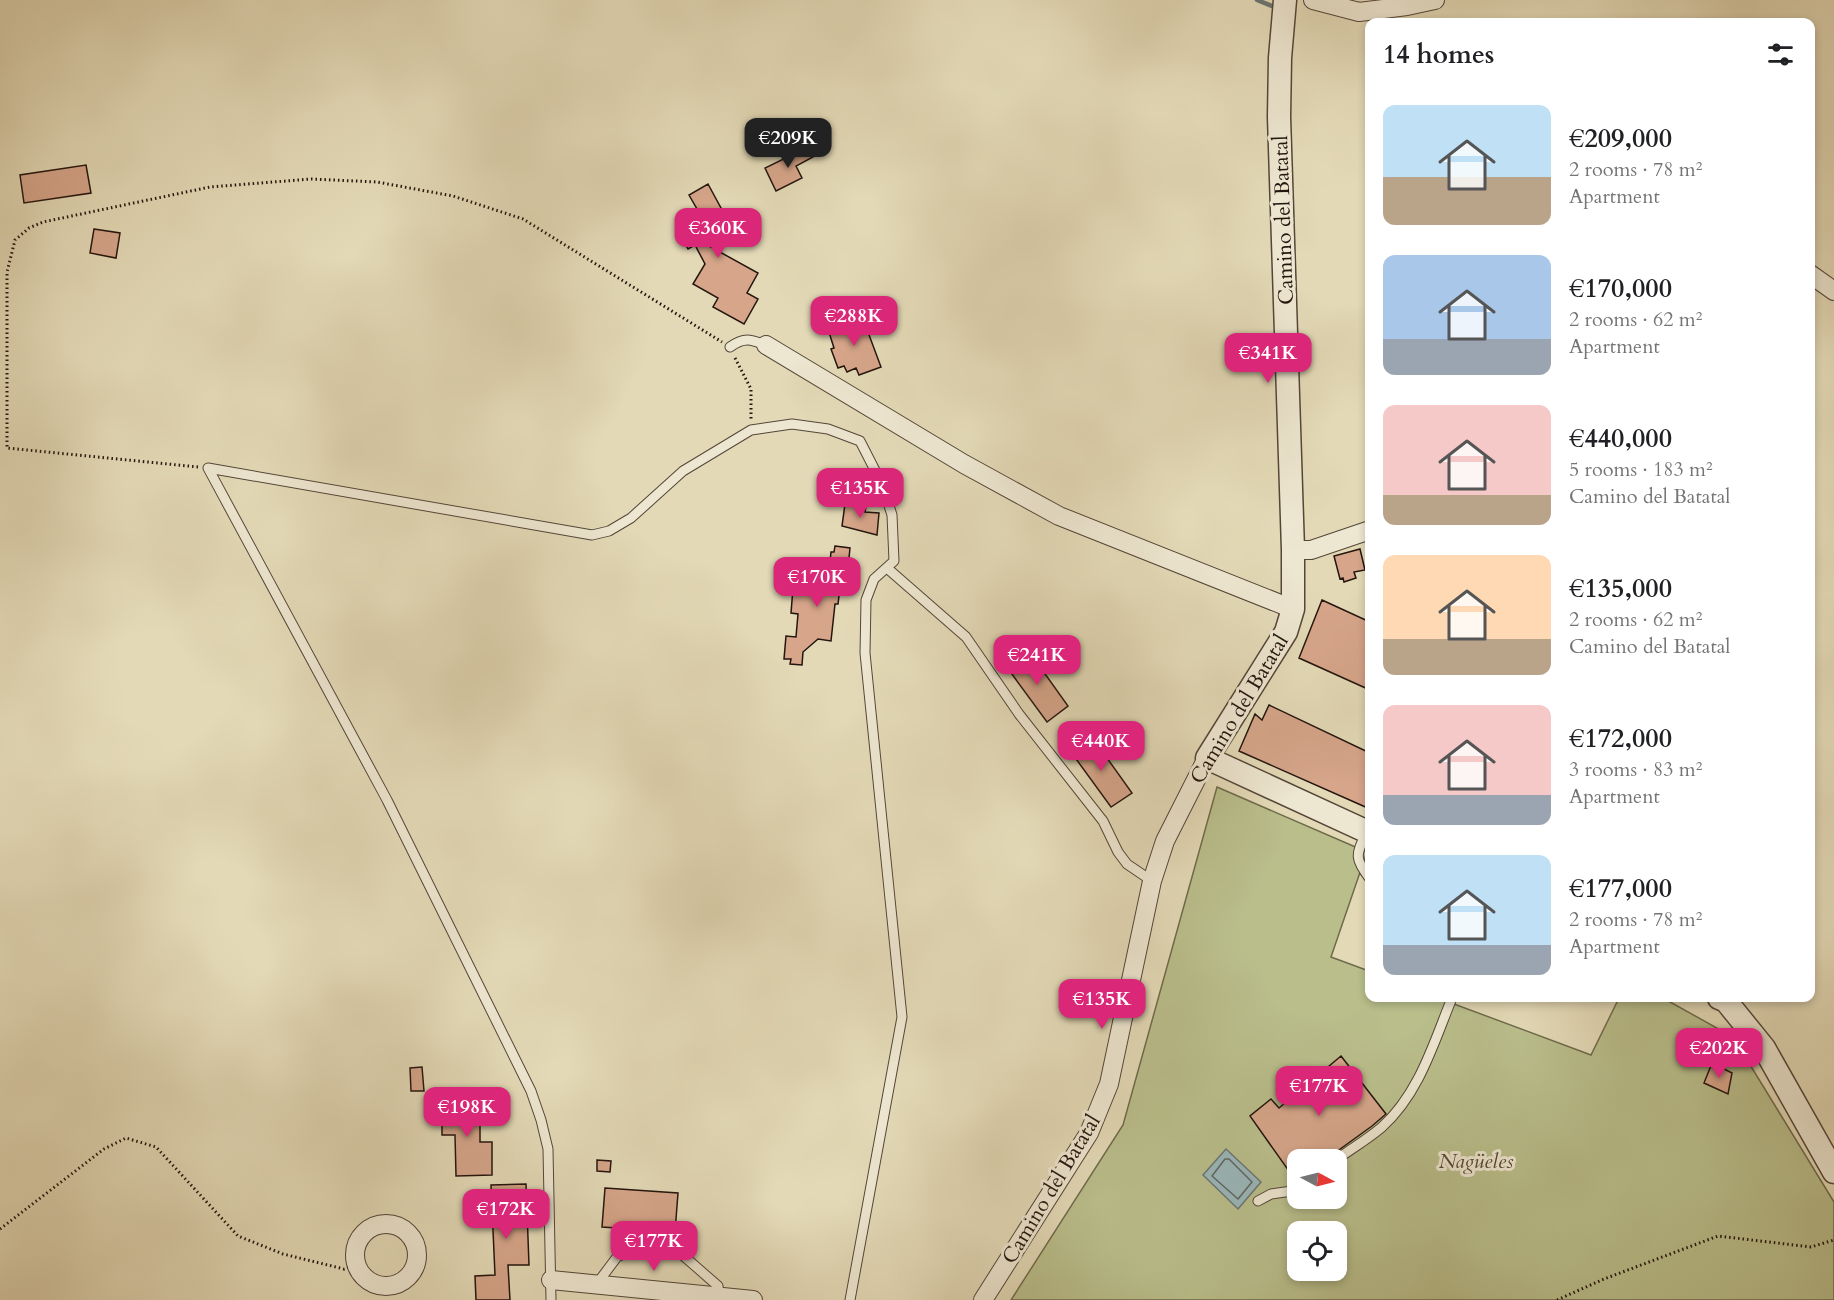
<!DOCTYPE html>
<html lang="en">
<head>
<meta charset="utf-8">
<style>
	:root { --surface:#fff; --page:#f6f6f6; --text:#202124; --muted:#757577; --accent:#db2777 }
	body { margin:0; font-family:Cardo,serif; background:var(--page); color:var(--text); height:100vh; display:flex; flex-direction:column; font-size:22px; white-space:nowrap }
	* { box-sizing:border-box; margin:0 }
	p { font-size:20px; color:var(--muted) }
	.icon { flex:none; width:33px; height:33px; fill:none; stroke:currentColor; stroke-width:2; stroke-linecap:round; stroke-linejoin:round }
	.map { position:relative; flex:1; overflow:hidden }
	.drawer { position:absolute; left:1365px; top:18px; width:450px; height:984px; display:flex; flex-direction:column; background:var(--surface); border-radius:12px; box-shadow:0 3px 9px #0003 }
	.drawer>* { flex:none }
	.needle { width:39px; rotate:97deg }
	.fabs { position:absolute; left:1287px; top:1149px; display:grid; gap:12px }
	.fabs a { display:grid; place-items:center; width:60px; height:60px; border-radius:12px; background:var(--surface); box-shadow:0 3px 9px #0003; font-size:30px }
	.price { position:absolute; translate:-50% -51px; padding:0 14px; border-radius:12px; background:var(--accent); color:#fff; font-size:20px; line-height:39px; filter:drop-shadow(0 2px 3px #0008) }
	.price::after { content:''; position:absolute; left:50%; top:36px; width:18px; height:14px; margin-left:-9px; background:inherit; clip-path:polygon(0 0,100% 0,50% 100%) }
	.price.on { background:#222; color:#fff }
	ul { padding:0; list-style:none }
	li { display:flex; align-items:center; gap:18px; height:150px; padding:0 18px }
	li span { display:grid; place-items:center; flex:none; width:168px; height:120px; border-radius:12px; color:#555 }
	li>.icon { margin-inline-start:auto }
	span .icon { width:72px; height:72px; fill:#fffc; stroke-width:1 }
	li b { font-size:26px }
	h2 { display:flex; justify-content:space-between; align-items:center; height:72px; padding:0 18px; font-size:26px }
	.map>svg:first-child { display:block }
</style>
</head>
<body>
<div class="map">
<svg width="1834" height="1300" viewBox="0 0 1834 1300">
	<rect width="100%" height="100%" fill="#e3d9b6"/>
	<filter id="stains"><feTurbulence type="fractalNoise" baseFrequency=".00333" numOctaves="4"/><feColorMatrix values="0 0 0 0 .2 0 0 0 0 .09 0 0 0 0 .02 0 0 0 .5 -.17"/></filter>
	<radialGradient id="worn" r=".72"><stop offset=".6" stop-color="#630" stop-opacity="0"/><stop offset="1" stop-color="#630" stop-opacity=".3"/></radialGradient>
	<path fill="#b9be8b" stroke="#6e6a4c" stroke-width="1.5" fill-rule="evenodd" d="M 1217,787 L 1367,852 L 1331,957 L 1369,971 L 1370,998 L 1438,998 L 1591,1055 L 1619,998 L 1663,998 L 1733,1037 L 1834,1202 L 1834,1300 L 1011,1300 L 1123,1125 ZM 1298,1160 L 1336,1160 L 1336,1198 L 1298,1198 ZM 1298,1232 L 1336,1232 L 1336,1270 L 1298,1270 Z"/>
	<path fill="#9ab7ba" stroke="#6b7675" stroke-width="1.5" d="M 1226,1149 L 1261,1182 L 1238,1209 L 1203,1175 Z"/>
	<g fill="none" stroke-linecap="round" stroke-linejoin="round">
		<path stroke="#5f6664" stroke-width="1.5" d="M 1225,1159 L 1229,1159 L 1252,1182 L 1238,1199 L 1212,1176 Z"/>
		<path stroke="#6b7675" stroke-width="4.5" d="M 1257,0 L 1277,8"/>
	</g>
	<path fill="#d6a58a" stroke="#24150e" stroke-width="1.5" d="M 808,147 L 813,157 L 796,166 L 802,178 L 776,191 L 765,168 Z
		M 86,165 L 91,193 L 24,203 L 20,175 Z
		M 708,184 L 728,221 L 720,225 L 727,236 L 709,246 L 758,273 L 747,293 L 758,299 L 744,324 L 713,307 L 718,298 L 693,284 L 705,264 L 695,245 L 688,249 L 680,235 L 690,230 L 683,217 L 697,209 L 689,195 Z
		M 94,229 L 120,233 L 116,258 L 90,253 Z
		M 862,316 L 881,367 L 859,375 L 856,368 L 847,372 L 844,366 L 838,368 L 831,349 L 834,348 L 828,329 Z
		M 845,504 L 866,506 L 865,512 L 879,513 L 877,535 L 842,526 Z
		M 835,546 L 850,548 L 846,588 L 840,588 L 838,604 L 835,604 L 831,641 L 818,639 L 803,652 L 802,665 L 790,664 L 791,659 L 784,659 L 786,636 L 796,637 L 798,614 L 791,613 L 793,588 L 817,590 L 818,586 L 823,586 L 824,579 L 828,580 L 831,552 L 834,552 Z
		M 1360,549 L 1365,570 L 1354,572 L 1356,578 L 1344,582 L 1343,578 L 1340,579 L 1334,556 Z
		M 1322,600 L 1370,622 L 1370,690 L 1299,658 Z
		M 1028,650 L 1068,706 L 1047,722 L 1006,666 Z
		M 1269,705 L 1370,753 L 1370,809 L 1239,751 L 1255,714 L 1262,720 Z
		M 1092,737 L 1132,793 L 1111,807 L 1071,752 Z
		M 1341,1056 L 1386,1114 L 1372,1126 L 1332,1155 L 1328,1160 L 1298,1160 L 1296,1181 L 1250,1116 L 1271,1099 L 1279,1108 Z
		M 1712,1063 L 1732,1073 L 1728,1094 L 1704,1083 Z
		M 422,1067 L 424,1091 L 411,1091 L 410,1068 Z
		M 480,1100 L 480,1142 L 492,1142 L 492,1175 L 456,1176 L 455,1135 L 442,1135 L 442,1101 Z
		M 597,1160 L 611,1161 L 610,1172 L 597,1171 Z
		M 526,1184 L 529,1265 L 508,1265 L 510,1300 L 476,1300 L 475,1276 L 495,1275 L 491,1185 Z
		M 605,1188 L 678,1193 L 675,1232 L 602,1227 Z"/>
	<g fill="none" stroke-linecap="round" stroke-linejoin="round">
		<defs>
			<path id="service" d="M 730,347 C 744,337 750,339 766,345
				M 887,568 L 966,637 L 1019,714 L 1103,821 L 1118,852 L 1127,864 L 1152,881
				M 1366,833 C 1356,855 1354,858 1370,879
				M 1336,1160 C 1351,1149 1368,1139 1382,1127 C 1419,1094 1434,1042 1452,998
				M 1258,1201 L 1271,1194 L 1292,1191 L 1298,1187
				M 596,1285 L 617,1257 L 626,1253 L 678,1251 L 718,1286 L 719,1297
				M 551,1300 L 548,1149 L 541,1120 L 531,1091 L 387,800 L 208,468 L 592,535 L 609,531 L 631,518 L 683,471 L 751,430 L 792,424 L 828,429 L 860,441 L 882,484 L 892,515 L 894,561 L 874,579 L 866,600 L 865,653 L 902,1017 L 850,1300"/>
			<path id="minor" d="M 1313,0 L 1359,12 L 1407,6 L 1435,0
				M 1810,274 L 1834,291
				M 766,345 L 964,464 L 1059,516 L 1293,609
				M 1293,550 L 1311,550 L 1370,530
				M355 1255a31 31 0 1 1 62 0a31 31 0 1 1-62 0Z
				M 551,1280 L 753,1300
				M 983,1300 L 1089,1133 L 1109,1084 L 1152,881 L 1165,841 L 1207,758"/>
			<path id="tertiary" d="M 1285,0 L 1280,58 L 1279,117 L 1293,550 L 1293,609 L 1286,632 L 1207,758 L 1370,833
				M 1719,998 L 1726,1001 L 1764,1048 L 1834,1172"/>
		</defs>
		<use href="#service" stroke="#544638" stroke-width="11"/>
		<use href="#minor" stroke="#544638" stroke-width="20"/>
		<use href="#tertiary" stroke="#544638" stroke-width="25"/>
		<path stroke="#24150e" stroke-width="3" stroke-dasharray="1.5 3" stroke-linecap="butt" d="M 735,358 L 751,389 L 751,420
			M 198,467 L 7,448 L 7,272 L 15,240 L 29,228 L 43,222 L 210,187 L 311,179 L 377,182 L 453,196 L 523,219 L 722,342
			M 0,1229 L 104,1149 L 126,1138 L 156,1147 L 238,1236 L 283,1254 L 344,1269 L 357,1264
			M 1557,1300 L 1604,1279 L 1718,1236 L 1811,1247 L 1834,1240"/>
		<use href="#service" stroke="#ede6d0" stroke-width="9"/>
		<use href="#minor" stroke="#ede6d0" stroke-width="18"/>
		<use href="#tertiary" stroke="#ede6d0" stroke-width="22"/>
	</g>
	<g text-anchor="middle" stroke-width="6" stroke-linejoin="round" paint-order="stroke">
		<g font-size="21" fill="#24150e" stroke="#ede6d0">
			<text transform="translate(1283 220) rotate(-92)" y="7">Camino del Batatal</text>
			<text transform="translate(1239 709) rotate(-59)" y="7">Camino del Batatal</text>
			<text transform="translate(1051 1189) rotate(-59)" y="7">Camino del Batatal</text>
		</g>
		<g font-size="21" font-style="italic" fill="#514834" stroke="#ede6d0">
			<text x="1476" y="1168">Nagüeles</text>
		</g>
	</g>
	<rect width="100%" height="100%" filter="url(#stains)"/>
	<rect width="100%" height="100%" fill="url(#worn)"/>
</svg>
<div class="fabs">
<a><svg class="needle" viewBox="-14 -14 28 28"><path d="M0-13l5 13h-10z" fill="#e53935"/><path d="M0 13l5-13h-10z" fill="#757577"/></svg></a>
<a><svg class="icon" aria-label="locate" viewBox="0 0 24 24"><circle cx="12" cy="12" r="6"/><path d="M12 2v4M12 18v4M2 12h4M18 12h4"/></svg></a>
</div>
<b class="price on" style="left:788px;top:169px">€209K</b>
<b class="price" style="left:718px;top:259px">€360K</b>
<b class="price" style="left:854px;top:347px">€288K</b>
<b class="price" style="left:1268px;top:384px">€341K</b>
<b class="price" style="left:860px;top:519px">€135K</b>
<b class="price" style="left:817px;top:608px">€170K</b>
<b class="price" style="left:1037px;top:686px">€241K</b>
<b class="price" style="left:1101px;top:772px">€440K</b>
<b class="price" style="left:1102px;top:1030px">€135K</b>
<b class="price" style="left:1719px;top:1079px">€202K</b>
<b class="price" style="left:1319px;top:1117px">€177K</b>
<b class="price" style="left:467px;top:1138px">€198K</b>
<b class="price" style="left:506px;top:1240px">€172K</b>
<b class="price" style="left:654px;top:1272px">€177K</b>
<section class="drawer">
<h2>14 homes<svg class="icon" aria-label="filters" viewBox="0 0 24 24"><path d="M4 7h16M4 17h16"/><circle cx="9" cy="7" r="2"/><circle cx="15" cy="17" r="2"/></svg></h2>
<ul>
<li><span style="background:linear-gradient(#bfe0f5 60%,#b9a48a 0)"><svg class="icon" aria-label="home" viewBox="0 0 24 24"><path d="M3 11l9-7 9 7M6 9v11h12V9"/></svg></span><div><b>€209,000</b><p>2 rooms · 78 m²</p><p>Apartment</p></div></li>
<li><span style="background:linear-gradient(#a9c7e8 70%,#9aa5b1 0)"><svg class="icon" aria-label="home" viewBox="0 0 24 24"><path d="M3 11l9-7 9 7M6 9v11h12V9"/></svg></span><div><b>€170,000</b><p>2 rooms · 62 m²</p><p>Apartment</p></div></li>
<li><span style="background:linear-gradient(#f6c9c9 75%,#b9a48a 0)"><svg class="icon" aria-label="home" viewBox="0 0 24 24"><path d="M3 11l9-7 9 7M6 9v11h12V9"/></svg></span><div><b>€440,000</b><p>5 rooms · 183 m²</p><p>Camino del Batatal</p></div></li>
<li><span style="background:linear-gradient(#ffd9b3 70%,#b9a48a 0)"><svg class="icon" aria-label="home" viewBox="0 0 24 24"><path d="M3 11l9-7 9 7M6 9v11h12V9"/></svg></span><div><b>€135,000</b><p>2 rooms · 62 m²</p><p>Camino del Batatal</p></div></li>
<li><span style="background:linear-gradient(#f6c9c9 75%,#9aa5b1 0)"><svg class="icon" aria-label="home" viewBox="0 0 24 24"><path d="M3 11l9-7 9 7M6 9v11h12V9"/></svg></span><div><b>€172,000</b><p>3 rooms · 83 m²</p><p>Apartment</p></div></li>
<li><span style="background:linear-gradient(#bfe0f5 75%,#9aa5b1 0)"><svg class="icon" aria-label="home" viewBox="0 0 24 24"><path d="M3 11l9-7 9 7M6 9v11h12V9"/></svg></span><div><b>€177,000</b><p>2 rooms · 78 m²</p><p>Apartment</p></div></li>
</ul>
</section>
</div>
</body>
</html>
